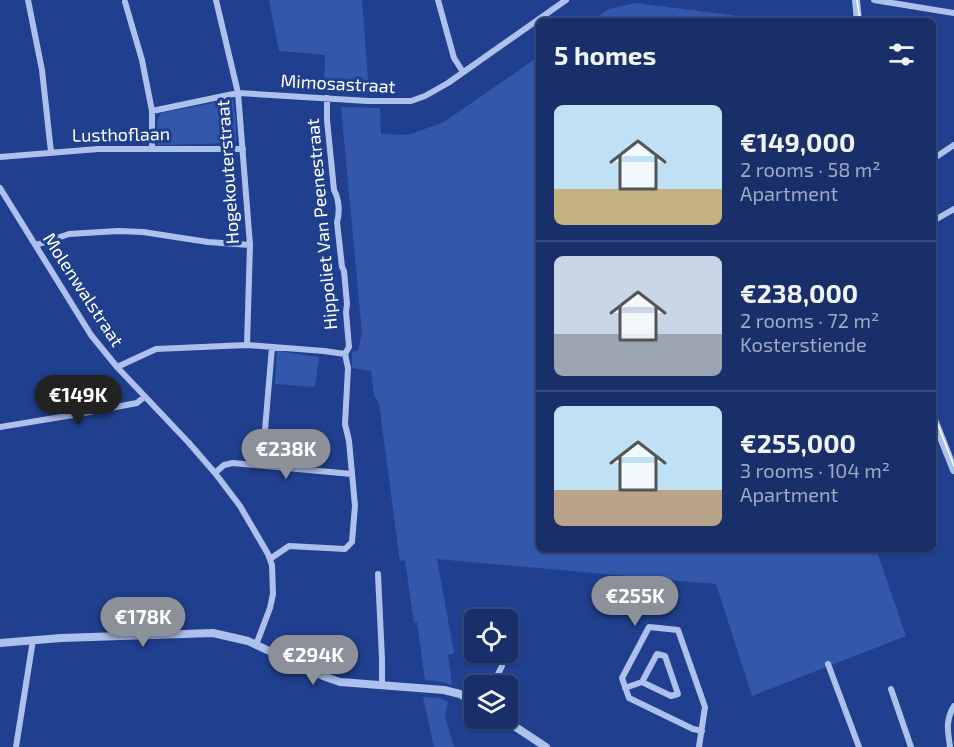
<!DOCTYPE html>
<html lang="en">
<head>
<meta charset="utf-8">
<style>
	:root { --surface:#182f6a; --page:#253b72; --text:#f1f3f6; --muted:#9fa9c1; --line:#364a7e; --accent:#8c9099 }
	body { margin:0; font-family:"Exo 2",sans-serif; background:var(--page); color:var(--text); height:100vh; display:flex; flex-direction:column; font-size:22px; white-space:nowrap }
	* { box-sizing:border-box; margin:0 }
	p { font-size:20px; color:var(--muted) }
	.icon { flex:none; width:33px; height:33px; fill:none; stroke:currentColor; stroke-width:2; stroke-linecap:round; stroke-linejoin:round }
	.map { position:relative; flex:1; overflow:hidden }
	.panel { position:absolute; left:536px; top:18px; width:400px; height:534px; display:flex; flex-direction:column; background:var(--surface); border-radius:9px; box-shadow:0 2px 4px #0004,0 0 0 2px var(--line) }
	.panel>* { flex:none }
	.controls { position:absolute; left:464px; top:609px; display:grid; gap:12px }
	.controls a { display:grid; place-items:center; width:54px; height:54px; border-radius:9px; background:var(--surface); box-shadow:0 2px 4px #0004,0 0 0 2px var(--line); font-size:30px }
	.price { position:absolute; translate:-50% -51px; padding:0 14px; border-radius:21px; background:var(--accent); color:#fff; font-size:20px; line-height:39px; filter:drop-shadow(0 2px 3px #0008) }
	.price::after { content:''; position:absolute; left:50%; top:36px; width:18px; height:14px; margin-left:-9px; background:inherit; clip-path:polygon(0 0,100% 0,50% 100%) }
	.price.current { background:#222; color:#fff }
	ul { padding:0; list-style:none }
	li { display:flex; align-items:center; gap:18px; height:150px; padding:0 18px }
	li+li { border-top:2px solid var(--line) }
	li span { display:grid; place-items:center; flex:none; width:168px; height:120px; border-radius:9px; color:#555 }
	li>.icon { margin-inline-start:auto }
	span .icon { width:72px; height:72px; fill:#fffc; stroke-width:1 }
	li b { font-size:26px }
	h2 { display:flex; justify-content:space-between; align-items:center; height:72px; padding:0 18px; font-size:26px }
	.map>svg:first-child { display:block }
</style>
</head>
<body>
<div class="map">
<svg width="954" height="747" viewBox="0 0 954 747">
	<rect width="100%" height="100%" fill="#203f8e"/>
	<path fill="#3358ab" d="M 269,0 L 362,0 L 369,92 L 365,94 L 324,92 L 325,55 L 279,51 Z
		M 635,3 L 779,21 L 592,21 L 609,9 Z
		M 538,57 L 538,549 L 876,549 L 906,636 L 752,696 L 716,584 L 437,559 L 454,653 L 448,655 L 452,685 L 437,681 L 425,680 L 417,622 L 414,623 L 405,560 L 400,561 L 399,555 L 379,403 L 374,396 L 371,371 L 352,368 L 352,352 L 358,351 L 362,333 L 341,107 L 380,108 L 381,134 L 408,135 L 444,122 Z
		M 233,99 L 236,119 L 236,143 L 158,145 L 157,121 L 161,113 Z
		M 277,351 L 319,357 L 315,387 L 275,384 Z
		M 423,697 L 440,698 L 448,702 L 445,717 L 454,747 L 434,747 Z"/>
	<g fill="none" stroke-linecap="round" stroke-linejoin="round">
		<path stroke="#aec1ec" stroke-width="6" d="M 28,0 L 42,70 L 51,152
			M 216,0 L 238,93 L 250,245 L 247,345
			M 438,0 L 454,58 L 463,72
			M 874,0 L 954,13
			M 125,2 L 142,60 L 152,111 L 152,148
			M 152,111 L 238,93 L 368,101 L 411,101 L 425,96 L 448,83 L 566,0
			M 0,157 L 98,149 L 243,149
			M 933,159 L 954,145
			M 0,188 L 91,335 L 117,367 L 189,443 L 215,473 L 240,506 L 268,554 L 272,565 L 273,594 L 270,608 L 256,645
			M 933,221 L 954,209
			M 36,245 L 69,234 L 118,231 L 143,232 L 208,242 L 250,245
			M 117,367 L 156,349 L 247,345 L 324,351 L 345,354
			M 0,427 L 73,415 L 137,403 L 144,397
			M 262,465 L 272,347
			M 215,473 L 224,465 L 233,463 L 352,474
			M 270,559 L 289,546 L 345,549 L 352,542 L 355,506 L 349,441 L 345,424 L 348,368 L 345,354 L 349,347 L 346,312 L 347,304 L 344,271 L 342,267 L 337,222 C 340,212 339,199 334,190 L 327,120 L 327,98
			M 378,574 L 382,659 L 382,685
			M 507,623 L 511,623 L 513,626 L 507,647
			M 485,652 L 503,661
			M 828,664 L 859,747
			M 492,686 L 502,666 L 505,652
			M 625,688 L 642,682 L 671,696 L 678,694 L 665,656 L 657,654 L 642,682
			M 891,689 L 911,747
			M 16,747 L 33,640
			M 699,747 L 705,707 L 678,630 L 649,627 L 622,678 L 629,698 L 693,729 L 702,731
			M 950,747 C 948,732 945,720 954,706"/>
		<path stroke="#aec1ec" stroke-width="8" d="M 856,0 L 858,21
			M 933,417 L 954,470
			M 0,643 L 61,638 L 213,633 L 248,641 L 323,676 L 340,682 L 444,690 L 460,694 L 474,702
			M 502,718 L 546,747"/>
		<path stroke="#fff" stroke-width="1.5" d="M 857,0 L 860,21
			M 933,412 L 954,466"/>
	</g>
	<g text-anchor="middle" stroke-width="6" stroke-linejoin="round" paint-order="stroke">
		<g font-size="18" fill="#fff" stroke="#203f8e">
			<text transform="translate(338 84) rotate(3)" y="6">Mimosastraat</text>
			<text transform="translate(121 135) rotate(-1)" y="6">Lusthoflaan</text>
			<text transform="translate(228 172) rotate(-94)" y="6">Hogekouterstraat</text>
			<text transform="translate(322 224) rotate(-95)" y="6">Hippoliet Van Peenestraat</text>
			<text transform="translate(83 290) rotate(57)" y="6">Molenwalstraat</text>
		</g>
	</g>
</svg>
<div class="controls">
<a><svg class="icon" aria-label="locate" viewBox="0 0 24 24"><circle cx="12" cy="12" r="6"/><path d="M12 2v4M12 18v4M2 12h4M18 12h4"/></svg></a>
<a><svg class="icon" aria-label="layers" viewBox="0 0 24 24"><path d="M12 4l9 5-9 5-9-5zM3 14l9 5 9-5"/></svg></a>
</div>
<b class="price current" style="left:78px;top:426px">€149K</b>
<b class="price" style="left:286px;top:480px">€238K</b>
<b class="price" style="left:635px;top:627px">€255K</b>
<b class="price" style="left:143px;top:648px">€178K</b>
<b class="price" style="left:313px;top:686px">€294K</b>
<section class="panel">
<h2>5 homes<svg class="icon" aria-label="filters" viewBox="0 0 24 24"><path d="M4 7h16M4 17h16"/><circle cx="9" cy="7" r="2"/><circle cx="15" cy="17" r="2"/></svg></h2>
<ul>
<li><span style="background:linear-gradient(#bfe0f5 70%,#c2b280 0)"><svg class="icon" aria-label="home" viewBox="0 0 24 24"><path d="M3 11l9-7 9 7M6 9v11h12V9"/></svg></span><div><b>€149,000</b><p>2 rooms · 58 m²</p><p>Apartment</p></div></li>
<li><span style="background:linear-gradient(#c9d6e8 65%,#9aa5b1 0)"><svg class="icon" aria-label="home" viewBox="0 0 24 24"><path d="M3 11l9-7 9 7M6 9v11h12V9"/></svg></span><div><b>€238,000</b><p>2 rooms · 72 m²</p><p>Kosterstiende</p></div></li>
<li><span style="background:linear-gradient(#bfe0f5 70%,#b9a48a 0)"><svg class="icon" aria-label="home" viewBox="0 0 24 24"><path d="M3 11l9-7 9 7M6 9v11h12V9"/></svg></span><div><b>€255,000</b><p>3 rooms · 104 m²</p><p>Apartment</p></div></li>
</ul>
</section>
</div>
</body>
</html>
